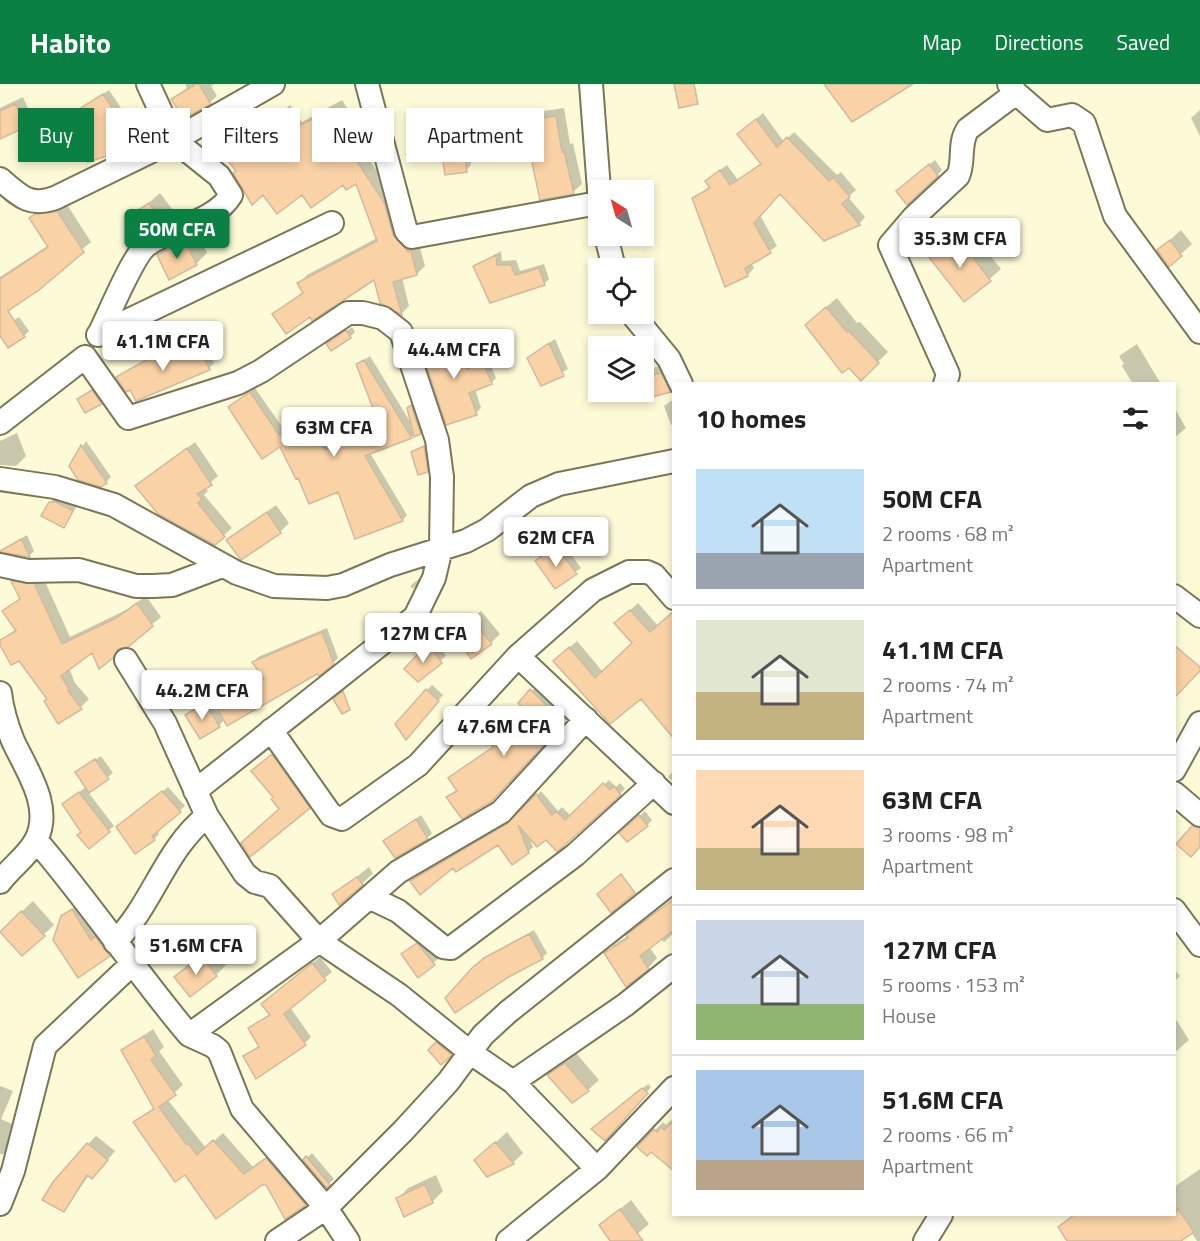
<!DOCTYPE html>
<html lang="en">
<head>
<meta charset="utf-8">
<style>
	:root { --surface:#fff; --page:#f6f6f6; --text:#222; --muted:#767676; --line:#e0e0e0; --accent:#0b8043 }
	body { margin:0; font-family:"Titillium Web",sans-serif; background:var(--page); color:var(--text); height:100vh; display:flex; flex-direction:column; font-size:22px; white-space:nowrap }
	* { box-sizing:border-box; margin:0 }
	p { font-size:20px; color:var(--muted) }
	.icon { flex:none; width:33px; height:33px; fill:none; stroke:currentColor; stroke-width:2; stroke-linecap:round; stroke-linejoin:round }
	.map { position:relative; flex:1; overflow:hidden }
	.panel { position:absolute; left:672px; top:298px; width:504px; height:834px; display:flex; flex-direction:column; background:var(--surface); border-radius:0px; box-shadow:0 3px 9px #0003 }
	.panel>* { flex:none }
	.guide { position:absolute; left:18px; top:24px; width:564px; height:54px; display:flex; gap:12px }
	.needle { width:39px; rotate:323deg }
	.fabs { position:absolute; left:588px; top:96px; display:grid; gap:12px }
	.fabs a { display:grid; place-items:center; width:66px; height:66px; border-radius:0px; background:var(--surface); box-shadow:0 3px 9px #0003; font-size:30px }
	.price { position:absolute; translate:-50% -51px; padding:0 14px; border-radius:6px; background:#fff; color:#222; font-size:20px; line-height:39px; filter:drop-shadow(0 2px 3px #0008) }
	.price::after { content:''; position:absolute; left:50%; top:36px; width:18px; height:14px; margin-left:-9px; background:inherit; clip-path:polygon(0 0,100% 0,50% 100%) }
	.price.on { background:var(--accent); color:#fff }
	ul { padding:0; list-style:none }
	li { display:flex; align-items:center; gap:18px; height:150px; padding:0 24px }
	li+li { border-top:2px solid var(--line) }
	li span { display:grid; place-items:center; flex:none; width:168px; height:120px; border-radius:0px; color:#555 }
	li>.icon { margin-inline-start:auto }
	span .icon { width:72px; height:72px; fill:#fffc; stroke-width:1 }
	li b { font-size:26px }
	h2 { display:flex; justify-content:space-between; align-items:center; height:72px; padding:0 24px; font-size:26px }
	.tag { padding:0 21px; border-radius:0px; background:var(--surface); box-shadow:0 3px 9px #0003; font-size:21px; line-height:54px }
	.tag.on { background:var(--accent); color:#fff }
	header { display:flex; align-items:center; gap:36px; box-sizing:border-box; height:84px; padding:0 30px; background:var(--accent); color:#fff }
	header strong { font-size:28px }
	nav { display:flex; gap:33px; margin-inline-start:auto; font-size:21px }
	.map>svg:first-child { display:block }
</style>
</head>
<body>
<header>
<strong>Habito</strong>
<nav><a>Map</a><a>Directions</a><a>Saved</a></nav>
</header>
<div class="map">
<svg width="1200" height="1157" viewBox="0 0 1200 1157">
	<rect width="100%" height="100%" fill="#fdfad7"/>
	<path fill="#0003" d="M 185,0 L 215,0 L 211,2 L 217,12 L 210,18 L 173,15 L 187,4 Z
		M 109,6 L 129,36 L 146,26 L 148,29 L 151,27 L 159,44 L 119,66 L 73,30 Z
		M 23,13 L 32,34 L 25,42 L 0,54 L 0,24 Z
		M 342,16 L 350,29 L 353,27 L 365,44 L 355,54 L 392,110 L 419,160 L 425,182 L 417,190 L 402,194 L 409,222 L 401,230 L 375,194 L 310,231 L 274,230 L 304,207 L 299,199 L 307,191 L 377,154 L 356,98 L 302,108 L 264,109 L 227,73 L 290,21 L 302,38 Z
		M 564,24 L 570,60 L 573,59 L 582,100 L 573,108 L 529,59 L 521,38 L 530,29 Z
		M 1200,26 L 1200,52 L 1191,34 Z
		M 763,29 L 784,58 L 794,48 L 837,91 L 841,88 L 856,106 L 848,113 L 865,133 L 859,140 L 824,156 L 781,108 L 760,131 L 777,162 L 751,179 L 754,184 L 748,191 L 694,114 L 710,102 L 713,91 L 727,81 L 738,96 L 762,79 L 739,50 Z
		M 467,47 L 471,81 L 466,86 L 441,55 L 446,50 Z
		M 935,76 L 942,86 L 907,119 L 902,102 Z
		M 160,109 L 172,125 L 161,136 L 137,129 Z
		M 66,119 L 91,158 L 0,231 L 0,193 L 49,161 L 31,134 L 40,126 Z
		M 967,143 L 1001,185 L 965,216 L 930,173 Z
		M 1181,146 L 1192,160 L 1169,181 L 1159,166 Z
		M 196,147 L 207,169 L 196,180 L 170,194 L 158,171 L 169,160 Z
		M 501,167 L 502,177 L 516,176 L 520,187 L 544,180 L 549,195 L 544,200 L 475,182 Z
		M 837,214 L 857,239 L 860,238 L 888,268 L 861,294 L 850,282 L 817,231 Z
		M 19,233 L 29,247 L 24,252 L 0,250 L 4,243 Z
		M 352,243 L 355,248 L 350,253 L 328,260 Z
		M 459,249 L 472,281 L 488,274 L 496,294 L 491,299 L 475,305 L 481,324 L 476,329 L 423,266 L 428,261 Z
		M 395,253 L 404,279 L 398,285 L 391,257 Z
		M 555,255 L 568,285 L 541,300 L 534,269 Z
		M 201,256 L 214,279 L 209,284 L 131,304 L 118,293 L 174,259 L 179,268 Z
		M 1137,260 L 1161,300 L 1133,300 L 1122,282 L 1124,280 L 1119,272 Z
		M 370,272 L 412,341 L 408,324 L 413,319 L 425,344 L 411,353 L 370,369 L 407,431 L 403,436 L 356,453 L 339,406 L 299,392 L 280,361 L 230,323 L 255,304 L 285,347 L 312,330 L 331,362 L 381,343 L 357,281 Z
		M 672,279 L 674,304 L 670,307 L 642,314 L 640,308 L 644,308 L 644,290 L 648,285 Z
		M 97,302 L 106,314 L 101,319 L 79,315 Z
		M 674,315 L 674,340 L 671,341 L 664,322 Z
		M 1174,323 L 1186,344 L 1174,354 Z
		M 17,349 L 26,372 L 16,382 L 0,381 L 0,357 Z
		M 86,357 L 111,393 L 106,398 L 70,382 Z
		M 195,358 L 218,392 L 205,403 L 208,407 L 204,411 L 232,444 L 215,459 L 137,402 Z
		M 429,358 L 432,382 L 427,387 L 413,368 Z
		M 55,413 L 77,422 L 64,442 L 50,419 Z
		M 276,421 L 289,439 L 280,448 L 228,456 Z
		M 27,451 L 34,467 L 29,472 L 1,467 Z
		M 562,458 L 581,484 L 555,503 L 542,472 Z
		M 21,490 L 43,493 L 70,553 L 126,526 L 146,512 L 161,533 L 112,573 L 93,567 L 69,584 L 75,599 L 89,615 L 81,623 L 48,614 L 20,575 L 0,557 L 16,545 L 4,527 L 21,513 L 13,497 Z
		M 421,493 L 417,501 L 413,505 L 410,502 Z
		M 638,519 L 658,542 L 641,613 L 610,638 L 562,570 L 577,557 L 603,588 L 634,559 L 624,532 Z
		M 481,527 L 500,550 L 491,559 L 455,549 Z
		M 327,544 L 338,574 L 333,579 L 225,635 L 219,642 L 187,631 L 210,615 L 218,628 L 260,601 L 265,593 L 254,578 L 258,573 Z
		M 434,556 L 446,572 L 418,596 L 406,585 Z
		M 540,599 L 571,630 L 500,707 L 448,714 L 457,705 L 450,694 L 494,662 L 489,655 L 527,626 L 520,619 Z
		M 432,601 L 443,611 L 411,649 L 427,606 Z
		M 280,664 L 316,716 L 309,723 L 280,725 L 261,680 Z
		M 101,672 L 113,689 L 88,708 L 114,742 L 89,763 L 69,716 L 86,703 L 80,686 Z
		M 674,686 L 674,698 L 668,693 Z
		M 609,696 L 616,703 L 620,699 L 625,705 L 557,766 L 546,754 L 528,750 L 533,763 L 528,768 L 498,759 L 453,781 L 412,797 L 514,735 L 541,707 L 558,727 L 562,723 L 571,732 Z
		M 168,703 L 185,722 L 157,746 L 159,750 L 154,755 L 135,768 L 123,739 Z
		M 645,727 L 652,736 L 647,741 L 621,749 Z
		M 421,731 L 432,749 L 427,754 L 385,757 Z
		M 369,783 L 373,789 L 362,800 L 334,811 Z
		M 674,814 L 674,849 L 664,858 L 642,840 Z
		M 33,817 L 54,841 L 22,870 L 1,847 Z
		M 77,821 L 97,852 L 101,849 L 114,866 L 109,871 L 62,833 Z
		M 534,846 L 547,869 L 542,874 L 447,914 L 491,870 Z
		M 638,846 L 657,874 L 648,884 L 606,869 L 615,860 Z
		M 428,850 L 445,869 L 418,892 L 403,871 Z
		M 212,862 L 226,881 L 216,891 L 176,893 Z
		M 320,873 L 332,888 L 290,923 L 311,953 L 305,959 L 245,972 L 260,961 L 250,944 L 271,929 L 270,914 Z
		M 1174,885 L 1180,892 L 1174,898 Z
		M 1174,932 L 1189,956 L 1174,969 Z
		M 153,945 L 164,963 L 159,967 L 183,1001 L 167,1015 L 206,1064 L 223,1049 L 253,1083 L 275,1067 L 313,1112 L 305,1120 L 267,1100 L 186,1089 L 135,1038 L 155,1023 L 123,966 Z
		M 442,954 L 455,965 L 441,979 L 430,966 Z
		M 576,969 L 599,996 L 588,1006 L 549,991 Z
		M 648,1000 L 651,1003 L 610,1050 L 598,1040 Z
		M 0,1002 L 13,1007 L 1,1035 L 14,1041 L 7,1066 L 2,1071 L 0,1069 Z
		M 671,1036 L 673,1039 L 651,1066 L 639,1063 L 663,1038 L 666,1041 Z
		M 507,1048 L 523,1069 L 513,1079 L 476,1076 Z
		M 96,1052 L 115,1067 L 100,1085 L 89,1091 L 64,1127 L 88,1060 Z
		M 312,1069 L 334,1095 L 327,1102 L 305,1076 Z
		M 1200,1085 L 1200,1157 L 1197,1157 L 1191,1148 L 1178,1157 L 1071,1157 L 1060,1143 L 1073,1131 L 1174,1131 L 1174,1103 Z
		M 436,1091 L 443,1107 L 432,1118 L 405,1131 L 398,1115 L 408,1104 Z
		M 631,1116 L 649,1140 L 629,1157 L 612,1157 L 601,1141 Z"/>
	<path fill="#f9d2a6" stroke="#d2b99e" stroke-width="1.5" d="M 196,0 L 199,0 L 211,20 L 184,35 L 171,15 Z
		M 674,0 L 694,0 L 698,20 L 679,24 Z
		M 824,0 L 913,0 L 852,38 Z
		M 103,10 L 123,40 L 141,30 L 142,33 L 146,30 L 154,51 L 119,68 L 88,78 L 71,30 Z
		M 15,20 L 26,43 L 0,55 L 0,27 Z
		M 334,23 L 341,36 L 344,34 L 358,54 L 346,61 L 384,118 L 393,151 L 408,168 L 411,167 L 417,191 L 393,198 L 402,231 L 380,219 L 374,196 L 312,237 L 310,233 L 286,250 L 272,230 L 303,209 L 297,199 L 377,157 L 356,100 L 346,106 L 343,101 L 311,124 L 302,111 L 277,130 L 263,111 L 252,121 L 233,89 L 236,87 L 225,73 L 282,28 L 294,45 Z
		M 556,32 L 562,68 L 564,67 L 574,110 L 540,116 L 528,60 L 517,59 L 520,37 Z
		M 756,35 L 777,63 L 787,53 L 829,97 L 833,93 L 850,113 L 842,120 L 860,141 L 824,157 L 780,110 L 754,139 L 771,169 L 745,184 L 748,192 L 725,203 L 692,114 L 710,104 L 705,97 L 720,86 L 730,101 L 761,80 L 737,50 Z
		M 462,51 L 467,88 L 445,91 L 439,54 Z
		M 929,80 L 938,92 L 907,121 L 896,107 Z
		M 149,119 L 162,137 L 144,147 L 135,128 Z
		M 57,127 L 84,168 L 39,206 L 8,227 L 25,253 L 8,264 L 0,252 L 0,195 L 48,163 L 29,134 L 35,130 Z
		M 956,152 L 991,197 L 964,218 L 928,172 Z
		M 1170,156 L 1182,172 L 1169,183 L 1157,166 Z
		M 185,157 L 197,181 L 169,196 L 157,171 Z
		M 496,171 L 497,181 L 511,181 L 515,191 L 539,184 L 545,201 L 490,219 L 473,182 Z
		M 826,223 L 847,248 L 849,247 L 879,279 L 861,297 L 849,284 L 842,289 L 805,241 Z
		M 346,246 L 351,254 L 331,267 L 326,260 Z
		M 454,253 L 467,285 L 483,278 L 492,300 L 469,309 L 477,331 L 446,341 L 421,265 Z
		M 549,259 L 564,292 L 541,302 L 527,274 Z
		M 196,260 L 210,286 L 136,317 L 130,306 L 126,308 L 116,293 L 169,263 L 174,272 Z
		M 364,276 L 412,354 L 365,372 L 403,437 L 355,455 L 338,408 L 309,420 L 298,394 L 296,395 L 280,363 L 262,375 L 228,323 L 250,308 L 279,351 L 306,334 L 325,366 L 381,345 L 356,280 Z
		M 661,289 L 671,308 L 644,315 L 644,293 Z
		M 92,306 L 102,320 L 85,329 L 77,315 Z
		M 411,321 L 421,350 L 414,353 L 407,324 Z
		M 81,361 L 107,399 L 101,403 L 78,396 L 69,382 Z
		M 424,362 L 428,388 L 418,391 L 411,368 Z
		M 187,364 L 212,401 L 197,410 L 202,415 L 198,419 L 225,453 L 215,461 L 158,430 L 135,402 Z
		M 49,418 L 56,418 L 73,427 L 64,444 L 41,432 Z
		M 267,428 L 281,449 L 241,476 L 226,456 Z
		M 21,455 L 30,473 L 0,468 L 0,467 Z
		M 556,462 L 577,490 L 555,505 L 535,477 Z
		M 11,497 L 37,500 L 35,501 L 62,560 L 116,534 L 137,519 L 153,542 L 128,563 L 118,565 L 113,574 L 99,585 L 92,569 L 61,592 L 70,607 L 68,607 L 82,625 L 58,640 L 44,617 L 47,615 L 19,577 L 11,581 L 0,561 L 0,556 L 16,547 L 2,527 L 20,515 Z
		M 630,526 L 650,548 L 674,527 L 674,655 L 641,615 L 610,640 L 553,577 L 569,563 L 595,594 L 632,559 L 614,539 Z
		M 471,535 L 492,560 L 471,575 L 453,549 Z
		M 322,548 L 334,580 L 319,592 L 317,590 L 227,642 L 218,626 L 259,602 L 257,598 L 264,595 L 252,578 Z
		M 428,559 L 442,579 L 418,598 L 404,585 Z
		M 1174,561 L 1200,583 L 1200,587 L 1174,614 Z
		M 426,605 L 439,617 L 406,656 L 395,640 Z
		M 530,605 L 564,639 L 492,717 L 462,735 L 446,713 L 457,707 L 448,694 L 493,663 L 487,655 L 526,627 L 518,619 Z
		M 343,607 L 350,626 L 342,630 L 333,615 Z
		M 205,619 L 220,643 L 200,655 L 185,631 Z
		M 272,670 L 310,724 L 250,773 L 241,759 L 279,725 L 271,715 L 273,713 L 251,687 Z
		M 95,675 L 109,695 L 89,709 L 75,688 Z
		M 603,699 L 610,706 L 614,702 L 621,711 L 557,768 L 546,756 L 537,763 L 518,741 L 529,769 L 512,781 L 498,761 L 456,788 L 453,784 L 420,811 L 410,797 L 508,739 L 536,710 L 552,731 L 556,727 L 565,736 Z
		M 162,707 L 181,728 L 152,752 L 155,756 L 135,770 L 116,743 Z
		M 79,708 L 110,748 L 89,765 L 77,751 L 81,748 L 62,720 Z
		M 639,731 L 648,742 L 627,758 L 619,749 Z
		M 416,735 L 428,755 L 395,774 L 383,757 Z
		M 1192,742 L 1200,744 L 1200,763 L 1191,773 L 1176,760 Z
		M 621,790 L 635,809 L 611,829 L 597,810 Z
		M 357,793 L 363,801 L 339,821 L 332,810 Z
		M 674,815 L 674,846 L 640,872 L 649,885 L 626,903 L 604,869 L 628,854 L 626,851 Z
		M 72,825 L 91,856 L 95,852 L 110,872 L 78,894 L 53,856 L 61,832 Z
		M 21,827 L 45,852 L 22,872 L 0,848 Z
		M 529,850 L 543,875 L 507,894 L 455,929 L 445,914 L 472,884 L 484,874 Z
		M 417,859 L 435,881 L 418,894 L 401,870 Z
		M 201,872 L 217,892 L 190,913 L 174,893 Z
		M 312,879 L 326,896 L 284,930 L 306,961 L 256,995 L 243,972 L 259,963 L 248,944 L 270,931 L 261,920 Z
		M 144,952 L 156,972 L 151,976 L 176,1011 L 159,1023 L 186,1060 L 188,1059 L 197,1071 L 213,1056 L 244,1090 L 266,1074 L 306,1121 L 285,1135 L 266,1101 L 262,1101 L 216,1135 L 185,1091 L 175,1098 L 133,1038 L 154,1025 L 121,966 Z
		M 436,958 L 452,971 L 441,981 L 428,966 Z
		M 565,979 L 589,1007 L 572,1019 L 547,991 Z
		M 642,1004 L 648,1009 L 605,1057 L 591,1045 Z
		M 674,1037 L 674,1087 L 651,1068 L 647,1072 L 637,1063 L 654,1045 L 657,1048 L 661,1043 L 664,1046 Z
		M 495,1058 L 514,1080 L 487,1093 L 474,1076 Z
		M 87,1059 L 108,1076 L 92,1095 L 87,1091 L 64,1128 L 42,1116 L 53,1098 Z
		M 306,1072 L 330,1101 L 327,1104 L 303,1076 Z
		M 425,1100 L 433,1119 L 404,1133 L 396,1114 Z
		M 620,1125 L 643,1157 L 610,1157 L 599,1141 Z
		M 1178,1125 L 1194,1148 L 1181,1157 L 1067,1157 L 1058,1143 L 1074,1131 L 1174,1131 Z"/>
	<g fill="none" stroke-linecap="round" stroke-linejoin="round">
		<defs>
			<path id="minor" d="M 367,0 L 406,147 L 412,153 L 598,119
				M 591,0 L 599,106
				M 1009,0 L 1016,9 L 1047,36 L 1072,31 L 1084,39 L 1115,132 L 1200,248
				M 0,95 C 20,112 29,123 55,114 L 174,56 L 273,0
				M 606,152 L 614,184
				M 632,230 L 669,275 L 681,300
				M 99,250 C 109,231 133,171 147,161 C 171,143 215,138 231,111 L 219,92 L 174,56 L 148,0
				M 98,251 L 332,139
				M 945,300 L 948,290 L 890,161 L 914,133 L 958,92 C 965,77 958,59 968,45 L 1016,9
				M 0,339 L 85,273 L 128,334 L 238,299 L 261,287 L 348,229 L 363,229 L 383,234 L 401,248 L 437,356 L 442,393 L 441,464 L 434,494 L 415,533 L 195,707
				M 0,395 L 55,403 L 114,421 L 237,489 L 274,502 L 327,504 L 343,501 L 390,481 L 466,457 L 487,446 L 531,412 L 559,400 L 674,377
				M 0,481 L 28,487 L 79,486 L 136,502 L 153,502 L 172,501 L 222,482
				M 1174,512 L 1200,532
				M 518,572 L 674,719
				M 126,576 L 165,639 L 207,732 L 245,790 L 255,798 L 270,802 L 319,857 L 399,911 L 471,969 L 513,998 L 625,921 L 674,882
				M 0,609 C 2,626 7,642 13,657 C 27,687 53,723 36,756 C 28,772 11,783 0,798
				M 271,646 L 331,731 L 342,735 L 418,681 L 518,572 L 593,506 L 629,488 L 647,488 L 654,491 L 674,514
				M 1174,686 L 1200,639
				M 1174,709 L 1200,731
				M 36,756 C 90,819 136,888 189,951 L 319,857 L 398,788 L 501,728 L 586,635
				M 371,814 L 398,827 L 443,863 L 451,864 L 575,771 L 654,699
				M 1174,826 L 1200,861
				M 115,858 C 153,820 165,765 207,732
				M 189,951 L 213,962 L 219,967 L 242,1025 L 326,1124 L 348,1157
				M 513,998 L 597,1085 L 674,1004
				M 0,1120 L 13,1087 L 45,962 L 131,881
				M 277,1157 L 326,1124 L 403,1047 L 448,998 L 483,951 L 508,928 L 674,796
				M 508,1157 L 597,1085
				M 925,1157 L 941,1131"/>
		</defs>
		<use href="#minor" stroke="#7a7758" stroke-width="26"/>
		<use href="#minor" stroke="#fff" stroke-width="22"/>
	</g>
</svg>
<div class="fabs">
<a><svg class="needle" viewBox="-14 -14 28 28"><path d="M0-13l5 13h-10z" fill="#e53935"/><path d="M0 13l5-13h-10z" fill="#767676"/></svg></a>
<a><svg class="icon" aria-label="locate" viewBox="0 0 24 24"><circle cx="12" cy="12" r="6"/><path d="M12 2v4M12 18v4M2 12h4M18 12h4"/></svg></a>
<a><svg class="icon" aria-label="layers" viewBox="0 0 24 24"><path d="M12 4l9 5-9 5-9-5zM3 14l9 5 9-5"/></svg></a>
</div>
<b class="price on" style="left:177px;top:176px">50M CFA</b>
<b class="price" style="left:960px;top:185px">35.3M CFA</b>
<b class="price" style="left:163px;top:288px">41.1M CFA</b>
<b class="price" style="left:454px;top:296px">44.4M CFA</b>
<b class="price" style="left:334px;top:374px">63M CFA</b>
<b class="price" style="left:556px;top:484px">62M CFA</b>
<b class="price" style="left:423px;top:580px">127M CFA</b>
<b class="price" style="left:202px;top:637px">44.2M CFA</b>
<b class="price" style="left:504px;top:673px">47.6M CFA</b>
<b class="price" style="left:196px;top:892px">51.6M CFA</b>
<div class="guide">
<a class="tag on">Buy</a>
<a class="tag">Rent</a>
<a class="tag">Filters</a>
<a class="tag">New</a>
<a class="tag">Apartment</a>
</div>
<section class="panel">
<h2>10 homes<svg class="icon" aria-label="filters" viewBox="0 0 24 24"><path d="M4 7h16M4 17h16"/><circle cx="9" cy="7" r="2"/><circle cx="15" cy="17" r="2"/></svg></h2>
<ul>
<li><span style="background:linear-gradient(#bfe0f5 70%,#9aa5b1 0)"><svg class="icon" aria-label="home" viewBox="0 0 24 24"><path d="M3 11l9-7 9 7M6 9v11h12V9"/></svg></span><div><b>50M CFA</b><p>2 rooms · 68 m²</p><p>Apartment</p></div></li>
<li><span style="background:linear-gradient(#dfe7d0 60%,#c2b280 0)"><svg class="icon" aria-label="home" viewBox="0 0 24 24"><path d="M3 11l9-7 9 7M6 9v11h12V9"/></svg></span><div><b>41.1M CFA</b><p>2 rooms · 74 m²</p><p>Apartment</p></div></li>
<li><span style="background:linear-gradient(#ffd9b3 65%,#c2b280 0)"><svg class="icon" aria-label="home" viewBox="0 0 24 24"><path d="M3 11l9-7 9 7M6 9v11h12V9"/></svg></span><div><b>63M CFA</b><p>3 rooms · 98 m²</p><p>Apartment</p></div></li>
<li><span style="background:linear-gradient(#c9d6e8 70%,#8fb573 0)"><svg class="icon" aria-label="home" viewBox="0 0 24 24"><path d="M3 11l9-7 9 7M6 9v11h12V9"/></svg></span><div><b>127M CFA</b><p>5 rooms · 153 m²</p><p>House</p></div></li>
<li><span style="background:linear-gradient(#a9c7e8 75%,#b9a48a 0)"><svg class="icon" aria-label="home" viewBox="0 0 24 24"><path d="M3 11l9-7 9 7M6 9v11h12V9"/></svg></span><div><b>51.6M CFA</b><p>2 rooms · 66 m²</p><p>Apartment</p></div></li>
</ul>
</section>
</div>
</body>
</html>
